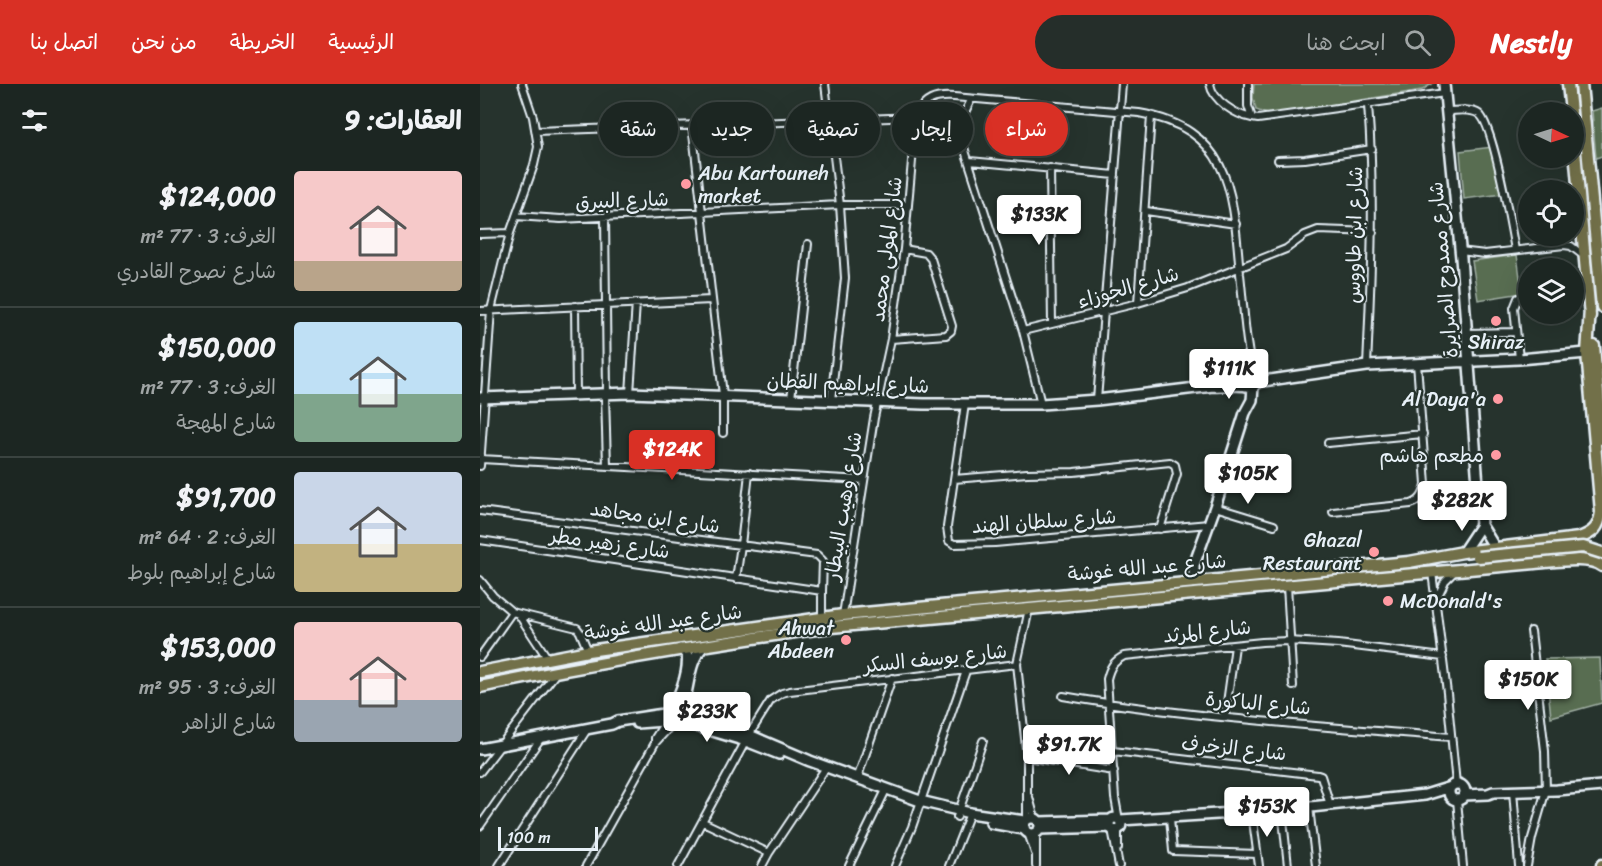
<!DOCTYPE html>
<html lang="ar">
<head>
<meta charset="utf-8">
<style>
	:root { --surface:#1c2622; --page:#252e2a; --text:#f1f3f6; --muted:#a0a5a5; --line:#3a4340; --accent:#d93025 }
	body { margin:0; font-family:Sriracha,"Playpen Sans Arabic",sans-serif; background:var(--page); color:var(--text); direction:rtl; height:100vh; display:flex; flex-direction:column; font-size:22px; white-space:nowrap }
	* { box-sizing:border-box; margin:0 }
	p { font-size:20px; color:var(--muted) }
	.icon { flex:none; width:33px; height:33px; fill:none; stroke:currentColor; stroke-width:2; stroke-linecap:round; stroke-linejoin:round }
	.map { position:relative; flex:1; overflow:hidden; direction:ltr }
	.side { display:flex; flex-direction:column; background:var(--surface); width:480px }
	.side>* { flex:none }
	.guide { position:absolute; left:18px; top:18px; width:570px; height:54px; direction:rtl; display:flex; gap:12px }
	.needle { width:39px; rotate:94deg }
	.tools { position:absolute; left:1038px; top:18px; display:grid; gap:12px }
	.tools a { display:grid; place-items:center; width:66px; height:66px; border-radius:50%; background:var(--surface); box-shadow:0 6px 24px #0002,0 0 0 2px var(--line); font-size:30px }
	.scale { position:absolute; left:18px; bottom:15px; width:100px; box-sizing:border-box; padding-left:6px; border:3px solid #e8f1f8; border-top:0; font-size:16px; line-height:21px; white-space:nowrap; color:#e8f1f8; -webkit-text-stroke:4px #26332d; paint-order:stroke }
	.price { position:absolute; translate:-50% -51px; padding:0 14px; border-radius:6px; background:#fff; color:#222; font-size:20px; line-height:39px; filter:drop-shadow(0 2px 3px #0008) }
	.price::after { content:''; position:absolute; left:50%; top:36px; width:18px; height:14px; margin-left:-9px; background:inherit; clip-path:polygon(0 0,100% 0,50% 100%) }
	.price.selected { background:var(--accent); color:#fff }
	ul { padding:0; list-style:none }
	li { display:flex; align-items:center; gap:18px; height:150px; padding:0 18px }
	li+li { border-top:2px solid var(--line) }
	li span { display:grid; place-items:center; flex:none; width:168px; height:120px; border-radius:6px; color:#555 }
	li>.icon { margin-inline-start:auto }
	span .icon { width:72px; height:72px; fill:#fffc; stroke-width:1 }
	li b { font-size:26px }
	h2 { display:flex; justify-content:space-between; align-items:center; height:72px; padding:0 18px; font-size:26px }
	.pill { padding:0 21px; border-radius:27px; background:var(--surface); box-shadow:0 6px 24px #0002,0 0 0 2px var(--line); font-size:21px; line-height:54px }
	.pill.selected { background:var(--accent); color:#fff }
	header { display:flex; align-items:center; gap:36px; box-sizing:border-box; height:84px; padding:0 30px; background:var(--accent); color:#fff }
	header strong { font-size:28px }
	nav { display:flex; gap:33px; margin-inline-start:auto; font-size:21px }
	.search { width:420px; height:54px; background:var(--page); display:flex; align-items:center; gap:15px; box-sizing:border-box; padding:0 21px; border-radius:33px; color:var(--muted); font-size:22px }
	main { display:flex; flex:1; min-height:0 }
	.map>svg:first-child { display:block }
</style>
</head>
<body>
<header>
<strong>Nestly</strong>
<div class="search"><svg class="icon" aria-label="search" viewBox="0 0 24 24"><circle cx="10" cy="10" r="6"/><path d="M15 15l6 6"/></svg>ابحث هنا</div>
<nav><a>الرئيسية</a><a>الخريطة</a><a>من نحن</a><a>اتصل بنا</a></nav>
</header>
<main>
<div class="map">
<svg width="1122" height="782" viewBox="0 0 1122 782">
	<rect width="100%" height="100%" fill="#26332d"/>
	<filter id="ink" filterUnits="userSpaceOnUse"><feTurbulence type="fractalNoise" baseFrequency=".0167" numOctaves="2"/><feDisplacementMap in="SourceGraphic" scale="12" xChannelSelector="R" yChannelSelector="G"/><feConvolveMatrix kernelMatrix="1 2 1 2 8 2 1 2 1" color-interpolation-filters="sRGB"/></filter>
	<g filter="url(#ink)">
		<path fill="#596d51" stroke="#a0afa4" stroke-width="1.5" d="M 774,0 L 952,0 L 942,6 L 790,31 L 776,26 L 773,14 Z
			M 1122,24 L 1122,72 L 1116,74 L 1112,27 Z
			M 1013,63 L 1022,110 L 984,115 L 980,67 Z
			M 1037,171 L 1042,209 L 998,216 L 992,177 Z
			M 1120,574 L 1122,619 L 1071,633 L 1065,575 Z"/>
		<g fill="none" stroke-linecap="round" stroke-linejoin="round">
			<defs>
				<path id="street" d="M 345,0 L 360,121 L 365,194 L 351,316
					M 730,0 C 733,17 756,31 772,34
					M 768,0 L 768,22 L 772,34 L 778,35 L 965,9
					M 491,16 L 480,38 L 480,51 L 543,247 L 561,320
					M 967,27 C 976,27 991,24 999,30 C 1013,39 1031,144 1035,166
					M 212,41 L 243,311 L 243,349
					M 56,47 L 436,33
					M 798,76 L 825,75 L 892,65
					M 490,77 L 635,91
					M 570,84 L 572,240
					M 666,127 L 756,140
					M 36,132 L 81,135 L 360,121 L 428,121
					M 125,133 L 127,309
					M 0,150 L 30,149
					M 980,167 L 1005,170 L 1084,161 L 1091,162 L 1104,172
					M 1094,206 L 1108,205
					M 658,219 L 671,32
					M 95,222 L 96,311
					M 0,227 L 231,216
					M 543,247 L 658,219 L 708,204 L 806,165 L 825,151 L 838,146 L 893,148
					M 986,249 L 1036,248
					M 411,255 L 466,251 L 471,247 L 472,242 L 451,175 L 446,169 L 424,165
					M 1039,275 L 1034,224 L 1038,214 L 1048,211
					M 887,282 C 891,195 895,108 888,21
					M 765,291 L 767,270
					M 150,309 L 156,219
					M 125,310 L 127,382
					M 311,315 L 328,160
					M 617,316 L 642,0
					M 485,320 L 467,443 L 469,457 L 474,460 L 515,459 L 729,440
					M 848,359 L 943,350
					M 1,375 L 384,396
					M 0,382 L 11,226 L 30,149 L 54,81 L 58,63 L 53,33 L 42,0
					M 474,395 L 547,389 L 594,388 L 690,378 L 695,381 L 697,390 L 680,445
					M 735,423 L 794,441
					M 0,427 L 337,471 L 343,477 L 342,507 L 0,456
					M 853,428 L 931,420 C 941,417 944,410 946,400 L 937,279
					M 952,488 L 967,609 L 976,700
					M 256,495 L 261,461 L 269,389
					M 0,496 L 13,512 L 32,528 L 97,544 L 100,548 L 108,567
					M 807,502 L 813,602
					M 957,514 L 965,497 L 974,488
					M 39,531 L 68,575
					M 363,531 L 394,334 L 411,255 L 424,165 L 436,33 C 443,15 456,12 474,13 L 659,29 C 753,46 753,111 760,190 C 763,215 764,240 768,264 C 769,273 772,282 774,291
					M 342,534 L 342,507
					M 0,573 L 32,528
					M 583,612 C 711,634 842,642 971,653
					M 745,633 L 755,562
					M 175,659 L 175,654 L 186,637
					M 633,667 L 838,691 L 841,692 L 850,721
					M 547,673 L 634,687
					M 0,688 L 76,589
					M 377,695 L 412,594
					M 1033,707 L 1039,782
					M 549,713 L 555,735
					M 977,716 L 983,782
					M 829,723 L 836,782
					M 802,726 L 808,782
					M 772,729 L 779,782
					M 477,733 L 503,657
					M 690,734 L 693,767 L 777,770
					M 547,735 L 547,673 L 537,580 L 549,525
					M 639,736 L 635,714 L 627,595 C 630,583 633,578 644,572 L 782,558 L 809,557 L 858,560 L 963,573
					M 223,738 L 289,769
					M 0,742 L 61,654
					M 632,745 L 639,782
					M 548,749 L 555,769
					M 638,764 L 638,745
					M 19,782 L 108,644
					M 106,782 L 175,659 L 196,636
					M 198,782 L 269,651 L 291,616 L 302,609 L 310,607 L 537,580
					M 282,782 L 289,769 L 343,688
					M 369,782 L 406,706
					M 415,782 L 432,743 L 486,587
					M 469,782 L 490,729
					M 556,782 L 556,748
					M 1047,782 L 1052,754 L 1066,706 L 1065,667 L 1051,547"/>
				<path id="secondary" d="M 964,0 L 981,174 L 1001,441 L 1015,464
					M 776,298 L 887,282 L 1039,275 L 1107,269
					M 0,314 L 150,309 L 444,320 L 561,320 L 617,316 L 733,302 C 745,303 759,299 770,303 L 775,301 L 775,293 L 771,290 L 765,291 L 764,300
					M 983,468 L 1001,441
					M 718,496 L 714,490 L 714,481 L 735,423 L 765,329 L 772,316 L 773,303
					M 188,632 C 198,615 210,590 207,569 L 200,565
					M 197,634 C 211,613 205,579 224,562
					M 157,639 L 196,636 L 266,657 L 299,670
					M 0,665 L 132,640 L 138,637 L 190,629 L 200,630 L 269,651 L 330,677 L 440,717 L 490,729 L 545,737
					M969 708a8 8 0 1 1 16 0a8 8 0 1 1-16 0Z
					M 984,711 L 1008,710 L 1013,708 L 1077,706 L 1122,702
					M629 740a6 6 0 1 1 12 0a6 6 0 1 1-12 0Z
					M544 742a8 8 0 1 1 16 0a8 8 0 1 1-16 0Z
					M 640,736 L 802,726 L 945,711 L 971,703
					M 559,738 L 630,736
					M 511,739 L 544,745
					M 559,745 L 630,743"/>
				<path id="primary" d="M 1088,0 L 1091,28
					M 1101,0 L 1122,223
					M 1094,56 L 1110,232
					M 1114,262 L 1122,355
					M 0,588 L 108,567 L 363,531 L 929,478 L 983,468 L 1099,454 C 1113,449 1119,444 1121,428 L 1107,269 L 1110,225
					M 0,603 C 116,579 233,559 351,543 L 1055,479 C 1072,478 1109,471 1122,482
					M 1122,782 L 1122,781"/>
			</defs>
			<use href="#street" stroke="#e8f1f8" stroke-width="10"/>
			<use href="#secondary" stroke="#e8f1f8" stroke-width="14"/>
			<use href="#primary" stroke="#e8f1f8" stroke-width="15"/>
			<use href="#street" stroke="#26332d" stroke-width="6"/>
			<use href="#secondary" stroke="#26332d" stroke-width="9"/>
			<use href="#primary" stroke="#726f4a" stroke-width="10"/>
			<defs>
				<path id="primary-bridge" d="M 998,473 L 1103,463 L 1122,469"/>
			</defs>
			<use href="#primary-bridge" stroke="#e8f1f8" stroke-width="15" stroke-linecap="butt"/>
			<use href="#primary-bridge" stroke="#726f4a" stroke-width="10"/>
		</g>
	</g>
	<g fill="#ff9aa2" stroke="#26332d" stroke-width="2">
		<circle cx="206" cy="100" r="6"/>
		<circle cx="1016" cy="237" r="6"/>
		<circle cx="1018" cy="315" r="6"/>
		<circle cx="1016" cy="371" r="6"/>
		<circle cx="894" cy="468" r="6"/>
		<circle cx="908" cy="517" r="6"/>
		<circle cx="366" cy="556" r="6"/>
	</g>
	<g text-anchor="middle" stroke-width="4.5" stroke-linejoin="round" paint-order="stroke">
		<g font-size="20" fill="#e8f1f8" stroke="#26332d" text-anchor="end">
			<text x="218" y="96" text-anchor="start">Abu Kartouneh<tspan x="218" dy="23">market</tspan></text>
			<text x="1016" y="265" text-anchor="middle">Shiraz</text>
			<text x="1006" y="322">Al Daya'a</text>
			<text x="1004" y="378">مطعم هاشم</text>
			<text x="882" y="463">Ghazal<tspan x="882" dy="23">Restaurant</tspan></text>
			<text x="920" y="524" text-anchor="start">McDonald's</text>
			<text x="354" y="551">Ahwat<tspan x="354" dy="23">Abdeen</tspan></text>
		</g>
		<g font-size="20" fill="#e8f1f8" stroke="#26332d">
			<text transform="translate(142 116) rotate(-2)" y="7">شارع البيرق</text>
			<text transform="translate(874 151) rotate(-89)" y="7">شارع ابن طاووس</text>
			<text transform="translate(406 165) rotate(-83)" y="7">شارع المولى محمد</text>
			<text transform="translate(963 186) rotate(-95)" y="7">شارع ممدوح الصرايرة</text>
			<text transform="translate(648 203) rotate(-16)" y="7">شارع الجوزاء</text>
			<text transform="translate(368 299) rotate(2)" y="7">شارع إبراهيم القطان</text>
			<text transform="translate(363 422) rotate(-81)" y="7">شارع وهيب البيطار</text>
			<text transform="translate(175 433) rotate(8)" y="7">شارع ابن مجاهد</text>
			<text transform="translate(564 437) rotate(-4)" y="7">شارع سلطان الهند</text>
			<text transform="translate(130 459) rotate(8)" y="7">شارع زهير مطر</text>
			<text transform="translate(667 483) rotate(-5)" y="7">شارع عبد الله غوشة</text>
			<text transform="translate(183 538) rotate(-8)" y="7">شارع عبد الله غوشة</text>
			<text transform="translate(727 547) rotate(-6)" y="7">شارع المرثد</text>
			<text transform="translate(455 574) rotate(-6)" y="7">شارع يوسف السكر</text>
			<text transform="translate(778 619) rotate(5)" y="7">شارع الباكورة</text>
			<text transform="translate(754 664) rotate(6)" y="7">شارع الزخرف</text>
		</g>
	</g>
</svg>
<div class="tools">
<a><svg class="needle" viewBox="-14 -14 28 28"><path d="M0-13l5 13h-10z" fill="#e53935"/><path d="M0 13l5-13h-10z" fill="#a0a5a5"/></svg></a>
<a><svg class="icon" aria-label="locate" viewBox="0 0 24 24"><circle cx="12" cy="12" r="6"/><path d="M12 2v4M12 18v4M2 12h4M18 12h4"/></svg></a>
<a><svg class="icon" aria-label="layers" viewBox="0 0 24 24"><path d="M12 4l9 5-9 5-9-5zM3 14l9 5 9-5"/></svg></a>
</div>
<div class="scale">100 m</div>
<b class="price" style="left:559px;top:162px">$133K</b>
<b class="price" style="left:749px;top:316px">$111K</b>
<b class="price selected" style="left:192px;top:397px">$124K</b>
<b class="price" style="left:768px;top:421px">$105K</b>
<b class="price" style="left:982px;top:448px">$282K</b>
<b class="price" style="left:1048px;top:627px">$150K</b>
<b class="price" style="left:227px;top:659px">$233K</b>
<b class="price" style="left:589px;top:692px">$91.7K</b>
<b class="price" style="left:787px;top:754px">$153K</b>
<div class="guide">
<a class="pill selected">شراء</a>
<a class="pill">إيجار</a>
<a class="pill">تصفية</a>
<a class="pill">جديد</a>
<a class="pill">شقة</a>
</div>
</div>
<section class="side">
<h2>العقارات: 9<svg class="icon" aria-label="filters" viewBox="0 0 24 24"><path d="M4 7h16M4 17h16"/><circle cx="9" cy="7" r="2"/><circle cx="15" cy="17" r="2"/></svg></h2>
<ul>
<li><span style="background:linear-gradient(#f6c9c9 75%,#b9a48a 0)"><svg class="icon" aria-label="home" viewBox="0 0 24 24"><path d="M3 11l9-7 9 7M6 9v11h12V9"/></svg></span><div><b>$124,000</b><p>الغرف: 3 · 77 m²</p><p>شارع نصوح القادري</p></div></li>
<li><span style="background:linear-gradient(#bfe0f5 60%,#7fa58c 0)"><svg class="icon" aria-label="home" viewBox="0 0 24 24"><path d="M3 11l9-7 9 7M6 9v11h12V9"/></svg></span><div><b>$150,000</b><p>الغرف: 3 · 77 m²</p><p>شارع المهجة</p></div></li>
<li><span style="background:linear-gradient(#c9d6e8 60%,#c2b280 0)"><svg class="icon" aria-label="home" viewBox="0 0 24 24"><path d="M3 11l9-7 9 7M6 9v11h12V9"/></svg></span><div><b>$91,700</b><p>الغرف: 2 · 64 m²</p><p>شارع إبراهيم بلوط</p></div></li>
<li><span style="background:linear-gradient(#f6c9c9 65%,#9aa5b1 0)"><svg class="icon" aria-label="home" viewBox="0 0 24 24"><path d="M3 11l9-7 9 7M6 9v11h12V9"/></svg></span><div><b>$153,000</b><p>الغرف: 3 · 95 m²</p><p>شارع الزاهر</p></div></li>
</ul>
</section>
</main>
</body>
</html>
